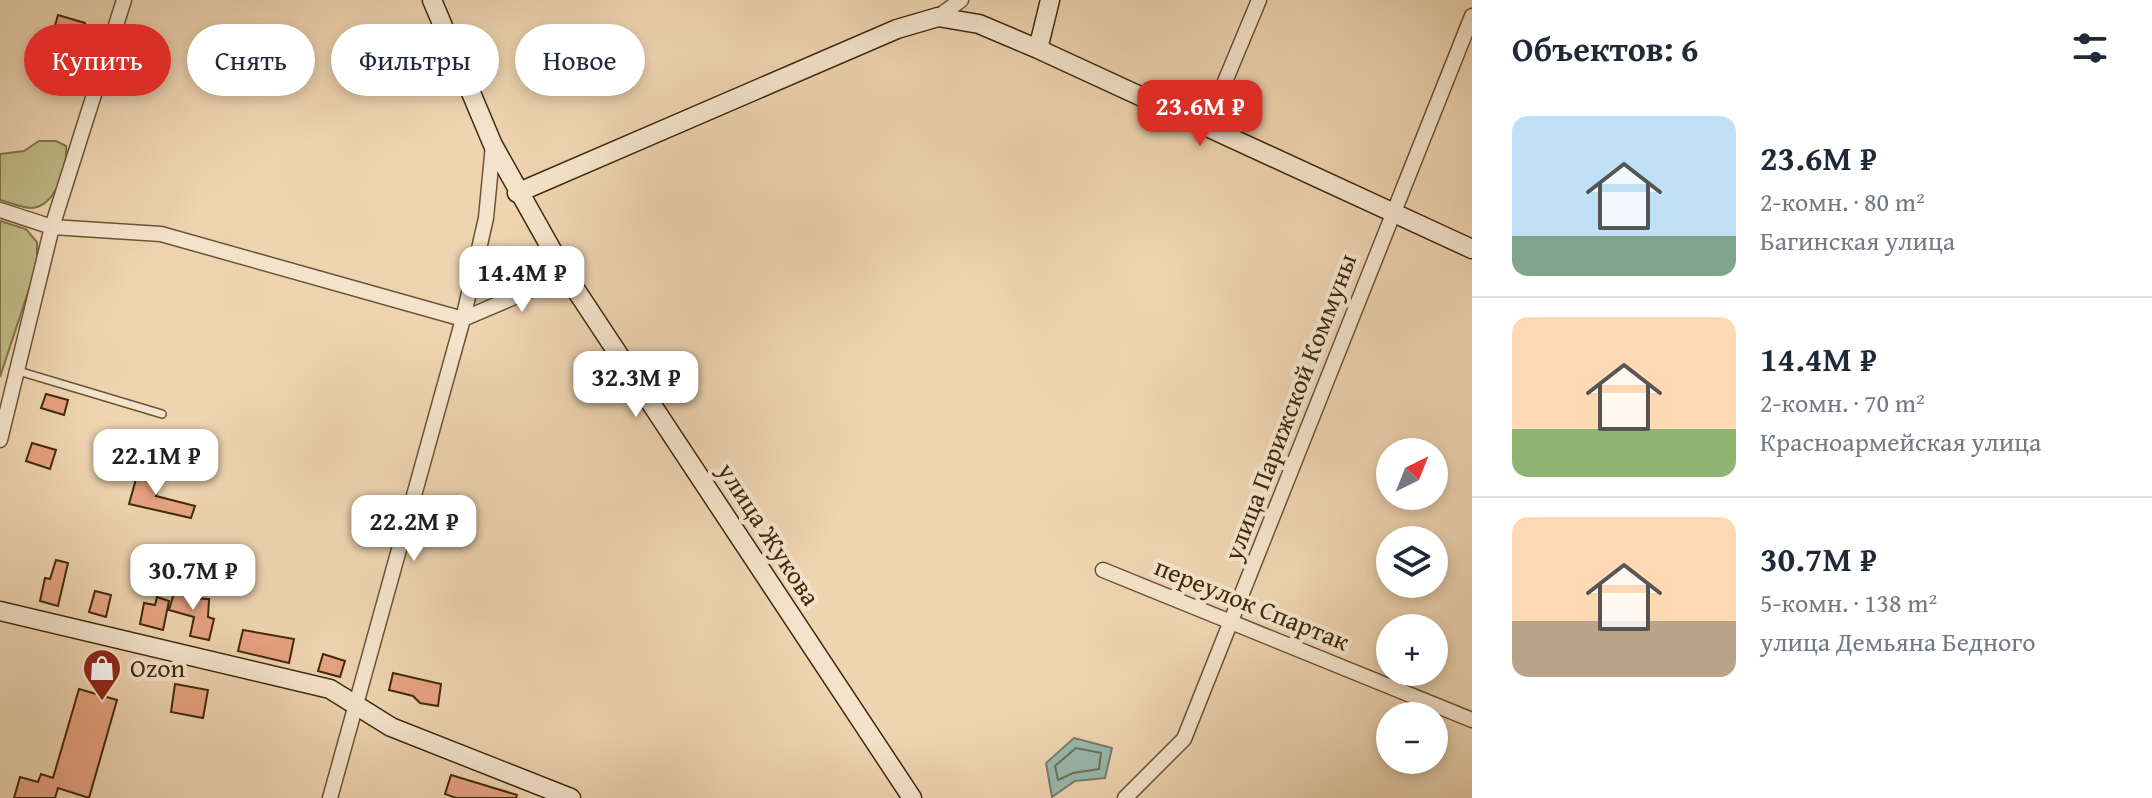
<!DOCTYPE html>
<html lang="ru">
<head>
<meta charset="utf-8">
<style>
	:root { --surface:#fff; --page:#f2f2f3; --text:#1f2937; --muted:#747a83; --line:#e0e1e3; --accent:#d93025 }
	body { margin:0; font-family:"Gentium Book Plus",serif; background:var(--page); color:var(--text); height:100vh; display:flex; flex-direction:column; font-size:30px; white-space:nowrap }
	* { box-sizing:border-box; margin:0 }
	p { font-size:26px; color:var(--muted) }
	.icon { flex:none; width:44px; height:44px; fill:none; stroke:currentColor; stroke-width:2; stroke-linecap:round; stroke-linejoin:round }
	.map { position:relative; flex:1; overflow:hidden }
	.panel { display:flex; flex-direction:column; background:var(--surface); width:680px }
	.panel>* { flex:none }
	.guide { position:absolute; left:24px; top:24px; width:760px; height:72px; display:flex; gap:16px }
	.needle { width:52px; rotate:43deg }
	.tools { position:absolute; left:1376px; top:438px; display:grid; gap:16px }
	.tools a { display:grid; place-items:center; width:72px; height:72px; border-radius:50%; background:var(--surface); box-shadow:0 4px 12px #0003; font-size:40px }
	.price { position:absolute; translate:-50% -68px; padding:0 18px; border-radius:16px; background:#fff; color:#222; font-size:26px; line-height:52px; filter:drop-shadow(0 2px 4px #0008) }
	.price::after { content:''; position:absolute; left:50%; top:48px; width:24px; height:18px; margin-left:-12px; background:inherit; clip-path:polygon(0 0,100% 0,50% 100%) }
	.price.current { background:var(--accent); color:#fff }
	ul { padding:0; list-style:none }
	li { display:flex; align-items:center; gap:24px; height:200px; padding:0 40px }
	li+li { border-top:2px solid var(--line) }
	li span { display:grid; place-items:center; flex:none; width:224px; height:160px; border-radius:16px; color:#555 }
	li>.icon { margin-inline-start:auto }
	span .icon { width:96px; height:96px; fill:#fffc; stroke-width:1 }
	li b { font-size:34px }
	h2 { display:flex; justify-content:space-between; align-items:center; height:96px; padding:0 40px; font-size:34px }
	.tag { padding:0 28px; border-radius:36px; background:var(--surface); box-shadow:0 4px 12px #0003; font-size:28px; line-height:72px }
	.tag.current { background:var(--accent); color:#fff }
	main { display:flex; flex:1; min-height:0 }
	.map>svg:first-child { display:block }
</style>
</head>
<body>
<main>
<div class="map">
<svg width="1472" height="798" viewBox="0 0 1472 798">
	<rect width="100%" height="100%" fill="#eed4b1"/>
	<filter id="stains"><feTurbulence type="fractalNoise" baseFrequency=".0025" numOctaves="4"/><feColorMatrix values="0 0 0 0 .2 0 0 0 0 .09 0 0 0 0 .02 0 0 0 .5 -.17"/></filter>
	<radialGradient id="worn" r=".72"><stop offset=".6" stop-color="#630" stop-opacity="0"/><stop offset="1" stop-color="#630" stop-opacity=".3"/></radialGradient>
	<path fill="#c0bb87" stroke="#807248" stroke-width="2" d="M 39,141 L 56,141 L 66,146 C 68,166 56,207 31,208 C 22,208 9,202 0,200 L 0,154 L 24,151 Z
		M 0,221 L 26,229 L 37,242 L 37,265 L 0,377 Z"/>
	<path fill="#99b8ac" stroke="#767f6b" stroke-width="2" d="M 1074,738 L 1112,748 L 1105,778 L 1075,781 L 1052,797 L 1046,763 Z"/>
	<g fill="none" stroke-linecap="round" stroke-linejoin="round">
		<path stroke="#6d715a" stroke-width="2" d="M 1076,748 L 1101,753 L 1099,769 L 1073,773 L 1058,780 L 1055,766 Z"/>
	</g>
	<path fill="#e7a281" stroke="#412a09" stroke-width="2" d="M 58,15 L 85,23 L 76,55 L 49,47 Z
		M 46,394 L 68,400 L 64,415 L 41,408 Z
		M 32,443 L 56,450 L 50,469 L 26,461 Z
		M 138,472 L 161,478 L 156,496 L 195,506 L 191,518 L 129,504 Z
		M 56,560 L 68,563 L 58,606 L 40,601 L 45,578 L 50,579 Z
		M 176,586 L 191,590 L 189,598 L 209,599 L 208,617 L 214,619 L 209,640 L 190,636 L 194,617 L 169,610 Z
		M 95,591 L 111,595 L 106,617 L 89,612 Z
		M 157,597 L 169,601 L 163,630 L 140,624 L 144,603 L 155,605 Z
		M 243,630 L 294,639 L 289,663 L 238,651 Z
		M 323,654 L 345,661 L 340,677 L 318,671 Z
		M 393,673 L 441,684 L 438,706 L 420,703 L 413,696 L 389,690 Z
		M 175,684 L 208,690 L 203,718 L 171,712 Z
		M 79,689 L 117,700 L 89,798 L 58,788 L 55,798 L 14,798 L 20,777 L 38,782 L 41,774 L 53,778 Z
		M 451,775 L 517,795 L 516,798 L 456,798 L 445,794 Z"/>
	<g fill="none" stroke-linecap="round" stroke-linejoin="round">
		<defs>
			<path id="lane" d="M 15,370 L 162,414"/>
			<path id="street" d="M 938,17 L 961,0
				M 1206,127 L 1259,0
				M 0,210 L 52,227 L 161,234 L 463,319 L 566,275
				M 0,440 L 52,227 L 124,0
				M 1103,570 L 1472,720
				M 330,798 L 463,319 L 486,218 L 493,145
				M 1125,798 L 1184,739 L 1472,16"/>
			<path id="secondary" d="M 432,0 L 493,145 L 566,275 L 912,798
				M 1038,49 L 1050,0
				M 517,193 L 897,29 L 938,17 L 979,24 L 1038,49 L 1472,249
				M 0,611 L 330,689 L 391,727 L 571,798"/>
		</defs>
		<use href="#lane" stroke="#6c5433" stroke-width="10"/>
		<use href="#street" stroke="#6c5433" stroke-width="17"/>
		<use href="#secondary" stroke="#412a09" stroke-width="21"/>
		<use href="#lane" stroke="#f4e3cc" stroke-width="7"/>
		<use href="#street" stroke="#f4e3cc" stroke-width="14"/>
		<use href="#secondary" stroke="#f4e3cc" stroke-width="18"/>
	</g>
	<defs>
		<symbol id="shop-pin" viewBox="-11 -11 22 30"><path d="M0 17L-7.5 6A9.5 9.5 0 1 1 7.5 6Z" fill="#8f2418" stroke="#f4e3cc"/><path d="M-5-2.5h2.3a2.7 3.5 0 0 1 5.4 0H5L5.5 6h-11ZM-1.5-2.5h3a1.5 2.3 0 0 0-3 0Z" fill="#fff"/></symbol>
	</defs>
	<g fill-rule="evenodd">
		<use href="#shop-pin" x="80" y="646" width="44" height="60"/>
	</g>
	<g text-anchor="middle" stroke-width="8" stroke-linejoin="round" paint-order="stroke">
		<g font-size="26" fill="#412a09" stroke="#f4e3cc">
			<text transform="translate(1290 407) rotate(-69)" y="9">улица Парижской Коммуны</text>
			<text transform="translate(769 534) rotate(57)" y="9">улица Жукова</text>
			<text transform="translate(1252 604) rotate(22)" y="9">переулок Спартак</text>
		</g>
		<g font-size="26" fill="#412a09" stroke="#f4e3cc" text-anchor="start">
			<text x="130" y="677">Ozon</text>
		</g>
	</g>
	<rect width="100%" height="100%" filter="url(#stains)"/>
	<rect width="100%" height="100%" fill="url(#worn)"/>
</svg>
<div class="tools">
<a><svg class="needle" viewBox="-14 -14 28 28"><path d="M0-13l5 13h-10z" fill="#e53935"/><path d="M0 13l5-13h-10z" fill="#747a83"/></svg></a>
<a><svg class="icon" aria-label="layers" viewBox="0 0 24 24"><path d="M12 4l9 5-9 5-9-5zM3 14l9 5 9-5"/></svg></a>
<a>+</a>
<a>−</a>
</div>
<b class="price current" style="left:1200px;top:148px">23.6M ₽</b>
<b class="price" style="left:522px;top:314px">14.4M ₽</b>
<b class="price" style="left:636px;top:419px">32.3M ₽</b>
<b class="price" style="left:156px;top:497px">22.1M ₽</b>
<b class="price" style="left:414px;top:563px">22.2M ₽</b>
<b class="price" style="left:193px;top:612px">30.7M ₽</b>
<div class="guide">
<a class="tag current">Купить</a>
<a class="tag">Снять</a>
<a class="tag">Фильтры</a>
<a class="tag">Новое</a>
</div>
</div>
<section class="panel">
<h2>Объектов: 6<svg class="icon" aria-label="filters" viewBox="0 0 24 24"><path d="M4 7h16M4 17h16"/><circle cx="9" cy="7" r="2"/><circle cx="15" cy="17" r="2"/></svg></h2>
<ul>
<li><span style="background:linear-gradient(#bfe0f5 75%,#7fa58c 0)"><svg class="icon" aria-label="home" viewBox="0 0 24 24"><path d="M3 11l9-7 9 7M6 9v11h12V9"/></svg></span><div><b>23.6M ₽</b><p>2-комн. · 80 m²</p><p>Багинская улица</p></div></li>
<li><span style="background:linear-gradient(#ffd9b3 70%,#8fb573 0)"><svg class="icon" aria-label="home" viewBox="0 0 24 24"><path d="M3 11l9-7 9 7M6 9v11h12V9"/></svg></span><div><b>14.4M ₽</b><p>2-комн. · 70 m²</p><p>Красноармейская улица</p></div></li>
<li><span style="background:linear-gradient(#ffd9b3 65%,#b9a48a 0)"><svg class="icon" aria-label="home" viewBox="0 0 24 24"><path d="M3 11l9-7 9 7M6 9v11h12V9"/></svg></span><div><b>30.7M ₽</b><p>5-комн. · 138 m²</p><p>улица Демьяна Бедного</p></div></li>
</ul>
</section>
</main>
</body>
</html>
